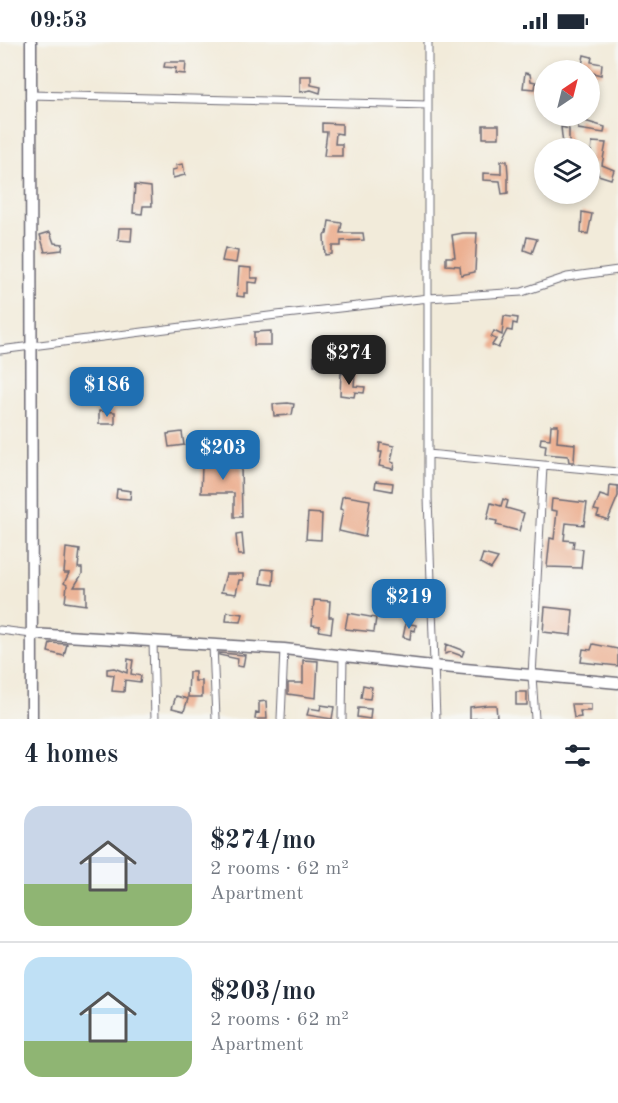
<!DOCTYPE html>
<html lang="en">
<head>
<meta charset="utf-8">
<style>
	:root { --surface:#fff; --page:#f2f2f3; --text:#1f2937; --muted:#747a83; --line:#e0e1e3; --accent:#1f6fb2 }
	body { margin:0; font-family:"Old Standard TT",serif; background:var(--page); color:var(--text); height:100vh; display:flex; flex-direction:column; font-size:22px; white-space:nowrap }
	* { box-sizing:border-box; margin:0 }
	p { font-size:20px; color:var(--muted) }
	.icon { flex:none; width:33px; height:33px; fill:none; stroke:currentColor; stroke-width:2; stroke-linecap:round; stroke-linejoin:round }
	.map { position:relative; height:677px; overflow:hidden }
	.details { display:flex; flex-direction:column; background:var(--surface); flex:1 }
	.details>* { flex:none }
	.needle { width:39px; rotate:35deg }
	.fabs { position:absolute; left:534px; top:18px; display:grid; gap:12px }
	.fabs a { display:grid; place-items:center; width:66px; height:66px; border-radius:50%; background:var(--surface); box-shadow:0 3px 9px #0003; font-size:30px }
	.price { position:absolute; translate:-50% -51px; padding:0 14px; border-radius:12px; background:var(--accent); color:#fff; font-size:20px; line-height:39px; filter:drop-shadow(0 2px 3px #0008) }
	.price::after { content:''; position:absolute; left:50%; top:36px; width:18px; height:14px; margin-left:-9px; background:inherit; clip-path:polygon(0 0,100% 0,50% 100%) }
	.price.active { background:#222; color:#fff }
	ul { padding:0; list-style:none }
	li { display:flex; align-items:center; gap:18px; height:150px; padding:0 24px }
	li+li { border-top:2px solid var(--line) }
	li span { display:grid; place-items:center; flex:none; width:168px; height:120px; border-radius:18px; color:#555 }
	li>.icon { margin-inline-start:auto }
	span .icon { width:72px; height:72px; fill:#fffc; stroke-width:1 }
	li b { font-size:26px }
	h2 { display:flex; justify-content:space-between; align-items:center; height:72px; padding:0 24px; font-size:26px }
	.status { display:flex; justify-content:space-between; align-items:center; height:42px; padding:0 30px; background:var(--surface); direction:ltr }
	.status svg { height:16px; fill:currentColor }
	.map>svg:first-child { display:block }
</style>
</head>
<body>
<div class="status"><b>09:53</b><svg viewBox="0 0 49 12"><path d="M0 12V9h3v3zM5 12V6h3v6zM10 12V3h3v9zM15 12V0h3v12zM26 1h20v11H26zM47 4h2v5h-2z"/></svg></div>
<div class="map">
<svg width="618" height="677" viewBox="0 0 618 677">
	<rect width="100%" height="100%" fill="#f6f6f2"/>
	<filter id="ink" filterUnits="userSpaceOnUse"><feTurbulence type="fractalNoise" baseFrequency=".0167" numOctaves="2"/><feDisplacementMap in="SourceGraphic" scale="12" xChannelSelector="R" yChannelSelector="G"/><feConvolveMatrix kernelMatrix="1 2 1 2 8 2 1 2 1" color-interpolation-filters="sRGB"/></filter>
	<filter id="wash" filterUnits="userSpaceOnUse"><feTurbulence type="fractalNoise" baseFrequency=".008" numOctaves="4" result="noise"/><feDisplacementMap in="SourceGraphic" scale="24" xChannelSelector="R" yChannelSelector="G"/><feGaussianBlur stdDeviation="1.35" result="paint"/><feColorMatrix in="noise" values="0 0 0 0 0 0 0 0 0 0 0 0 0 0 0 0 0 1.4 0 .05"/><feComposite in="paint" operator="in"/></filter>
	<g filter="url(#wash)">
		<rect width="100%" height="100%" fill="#f2ebda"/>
		<g id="blocks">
			<path fill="#ecb092" d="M 584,13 L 592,15 L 591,20 L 602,22 L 601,33 L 581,28 Z
				M 165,20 L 186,20 L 185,32 L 175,31 L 176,26 L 164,25 Z
				M 525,31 L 530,32 L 531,39 L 536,40 L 535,47 L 523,46 Z
				M 300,34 L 311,34 L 311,43 L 321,45 L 320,51 L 311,48 L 300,50 Z
				M 578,77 L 605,85 L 604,91 L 578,87 Z
				M 322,81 L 342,82 L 342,92 L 336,91 L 335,102 L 342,102 L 342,114 L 324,114 L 327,90 L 322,90 Z
				M 483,83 L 499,83 L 499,96 L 483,96 Z
				M 561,85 L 569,87 L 569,103 L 563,103 Z
				M 592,100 L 606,101 L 602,123 L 614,128 L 611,137 L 598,133 L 596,122 L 590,120 Z
				M 501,119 L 507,119 L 508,132 L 508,151 L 502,152 L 500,139 L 483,138 L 483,131 L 501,132 Z
				M 183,122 L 185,133 L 173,136 L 172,128 L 177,127 L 176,123 Z
				M 135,143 L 151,145 L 152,164 L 143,164 L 142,172 L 133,171 Z
				M 582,170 L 592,172 L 588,192 L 581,191 Z
				M 329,179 L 342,181 L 340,191 L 363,191 L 364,198 L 341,199 L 341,204 L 332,204 L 332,212 L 325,213 L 324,193 L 327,192 Z
				M 119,186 L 132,186 L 131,199 L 118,198 Z
				M 50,190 L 54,201 L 63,202 L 62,208 L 45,210 L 40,193 Z
				M 463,191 L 477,191 L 476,208 L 475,230 L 461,233 L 460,224 L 446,223 L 446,215 L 455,215 L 452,193 Z
				M 527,195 L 537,197 L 532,211 L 524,208 Z
				M 225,206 L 238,209 L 236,221 L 222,219 Z
				M 239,225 L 251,226 L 251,236 L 258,236 L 257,241 L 248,240 L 248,251 L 244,251 L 244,255 L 237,254 Z
				M 504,274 L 518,276 L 517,282 L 513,281 L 512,289 L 507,288 L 498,306 L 492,303 L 496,297 L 491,295 L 494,289 L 502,293 Z
				M 271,289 L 271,303 L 254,303 L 254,290 Z
				M 314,309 L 323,309 L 323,323 L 314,323 Z
				M 341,331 L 355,332 L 354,344 L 365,345 L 364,351 L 355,350 L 354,355 L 340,353 Z
				M 288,361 L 294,362 L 292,373 L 274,374 L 273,362 Z
				M 99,369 L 115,370 L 115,382 L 99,382 Z
				M 551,383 L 558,383 L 557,400 L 575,402 L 574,420 L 569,420 L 568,414 L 545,412 L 546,403 L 540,402 L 541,396 L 550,397 Z
				M 182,390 L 184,403 L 169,405 L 167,392 Z
				M 380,401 L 394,404 L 391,420 L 394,421 L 393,427 L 379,424 L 382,410 L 379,410 Z
				M 211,412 L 221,412 L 221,424 L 241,424 L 242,475 L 234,475 L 234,451 L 201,451 L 202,424 L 211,424 Z
				M 376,439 L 393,441 L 392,449 L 375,446 Z
				M 610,443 L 618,444 L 618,454 L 608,478 L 597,474 L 599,469 L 594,468 L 600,453 L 609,456 Z
				M 117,447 L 131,449 L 130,457 L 116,456 Z
				M 346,454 L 370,458 L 365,495 L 339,489 L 343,468 L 340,467 L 342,455 Z
				M 503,457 L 508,459 L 506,466 L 524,471 L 519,489 L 496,483 L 497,479 L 487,477 L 491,461 L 501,464 Z
				M 552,457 L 587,461 L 584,483 L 566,481 L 564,498 L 574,499 L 573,506 L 583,507 L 581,526 L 547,525 L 550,496 L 554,497 L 557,469 L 551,468 Z
				M 308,471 L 322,472 L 321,498 L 306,497 Z
				M 242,492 L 244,513 L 238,513 L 236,493 Z
				M 66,506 L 80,508 L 78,526 L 82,526 L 82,532 L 74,545 L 86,545 L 86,563 L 65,560 L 67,543 L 64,541 L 69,531 L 64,531 Z
				M 483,512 L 498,516 L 491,527 L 480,521 Z
				M 262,527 L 274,528 L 273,543 L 260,541 Z
				M 226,532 L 243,532 L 243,538 L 239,538 L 236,552 L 221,550 Z
				M 314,558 L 330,559 L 329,575 L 333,575 L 331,591 L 319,589 L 320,584 L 312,583 Z
				M 545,565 L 573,568 L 571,593 L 543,590 Z
				M 227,570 L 243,572 L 241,580 L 226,579 Z
				M 348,571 L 376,576 L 374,590 L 345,587 Z
				M 406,581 L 416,583 L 415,589 L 411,588 L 410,597 L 403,595 Z
				M 50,601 L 67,602 L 64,614 L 48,610 Z
				M 446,602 L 464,609 L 462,614 L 451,610 L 445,612 Z
				M 593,602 L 618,607 L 618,624 L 581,620 L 583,607 L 591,608 Z
				M 219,611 L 245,613 L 243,625 L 237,624 L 238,617 L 219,613 Z
				M 128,617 L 133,618 L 131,632 L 141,634 L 140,640 L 125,638 L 124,650 L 112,649 L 114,633 L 107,632 L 107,627 L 114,626 L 127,631 Z
				M 303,618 L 318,619 L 316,656 L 288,652 L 288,641 L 303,641 Z
				M 189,630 L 195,630 L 195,639 L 202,639 L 202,655 L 188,655 Z
				M 363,643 L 372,645 L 370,657 L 361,656 Z
				M 516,650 L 527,650 L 527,663 L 516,663 Z
				M 176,654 L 188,657 L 184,669 L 172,666 Z
				M 266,659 L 267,677 L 255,677 L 256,670 L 259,671 L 259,660 Z
				M 572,662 L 591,662 L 591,669 L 580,669 L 581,675 L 574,676 Z
				M 321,663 L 334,665 L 332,677 L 307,673 L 309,666 L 320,668 Z
				M 488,663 L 496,663 L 497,675 L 470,677 L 470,665 Z
				M 358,666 L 371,667 L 370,677 L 357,675 Z"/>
		</g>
	</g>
	<g filter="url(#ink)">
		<use href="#blocks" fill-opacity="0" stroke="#6b6873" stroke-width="1.5"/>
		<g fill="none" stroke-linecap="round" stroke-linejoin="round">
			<defs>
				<path id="street" d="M 428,0 L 428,456 L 436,677
					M 30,53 L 428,63
					M 0,308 L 277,273 L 429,256 L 522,250 L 567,235 L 618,228
					M 428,412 L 618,430
					M 0,588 L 32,592
					M 153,600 L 155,677
					M 213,603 L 216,677
					M 281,677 L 284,607
					M 342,677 L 343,613
					M 535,677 L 532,634 L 543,424"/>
				<path id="secondary" d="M 31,0 L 32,677
					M 32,592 L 284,607 L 432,624 L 618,641"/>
			</defs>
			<use href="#street" stroke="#6b6873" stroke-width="9"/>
			<use href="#secondary" stroke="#6b6873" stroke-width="13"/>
			<use href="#street" stroke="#fff" stroke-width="7"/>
			<use href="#secondary" stroke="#fff" stroke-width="10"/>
		</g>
	</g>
</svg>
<div class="fabs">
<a><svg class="needle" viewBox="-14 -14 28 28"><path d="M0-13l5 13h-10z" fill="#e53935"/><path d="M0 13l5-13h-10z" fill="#747a83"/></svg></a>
<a><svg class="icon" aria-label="layers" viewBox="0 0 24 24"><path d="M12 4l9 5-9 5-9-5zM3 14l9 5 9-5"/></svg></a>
</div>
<b class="price active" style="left:349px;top:344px">$274</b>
<b class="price" style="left:107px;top:376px">$186</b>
<b class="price" style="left:223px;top:439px">$203</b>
<b class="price" style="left:409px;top:588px">$219</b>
</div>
<section class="details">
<h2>4 homes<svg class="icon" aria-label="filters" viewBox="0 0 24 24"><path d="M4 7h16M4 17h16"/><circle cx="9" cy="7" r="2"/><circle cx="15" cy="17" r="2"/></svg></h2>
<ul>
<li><span style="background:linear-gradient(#c9d6e8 65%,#8fb573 0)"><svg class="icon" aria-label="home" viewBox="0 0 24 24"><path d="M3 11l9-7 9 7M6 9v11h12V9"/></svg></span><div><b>$274/mo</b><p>2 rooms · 62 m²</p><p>Apartment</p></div></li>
<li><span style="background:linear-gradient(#bfe0f5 70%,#8fb573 0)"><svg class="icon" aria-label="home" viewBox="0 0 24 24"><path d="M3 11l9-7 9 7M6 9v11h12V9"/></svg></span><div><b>$203/mo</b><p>2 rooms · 62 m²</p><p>Apartment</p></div></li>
</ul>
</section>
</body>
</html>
